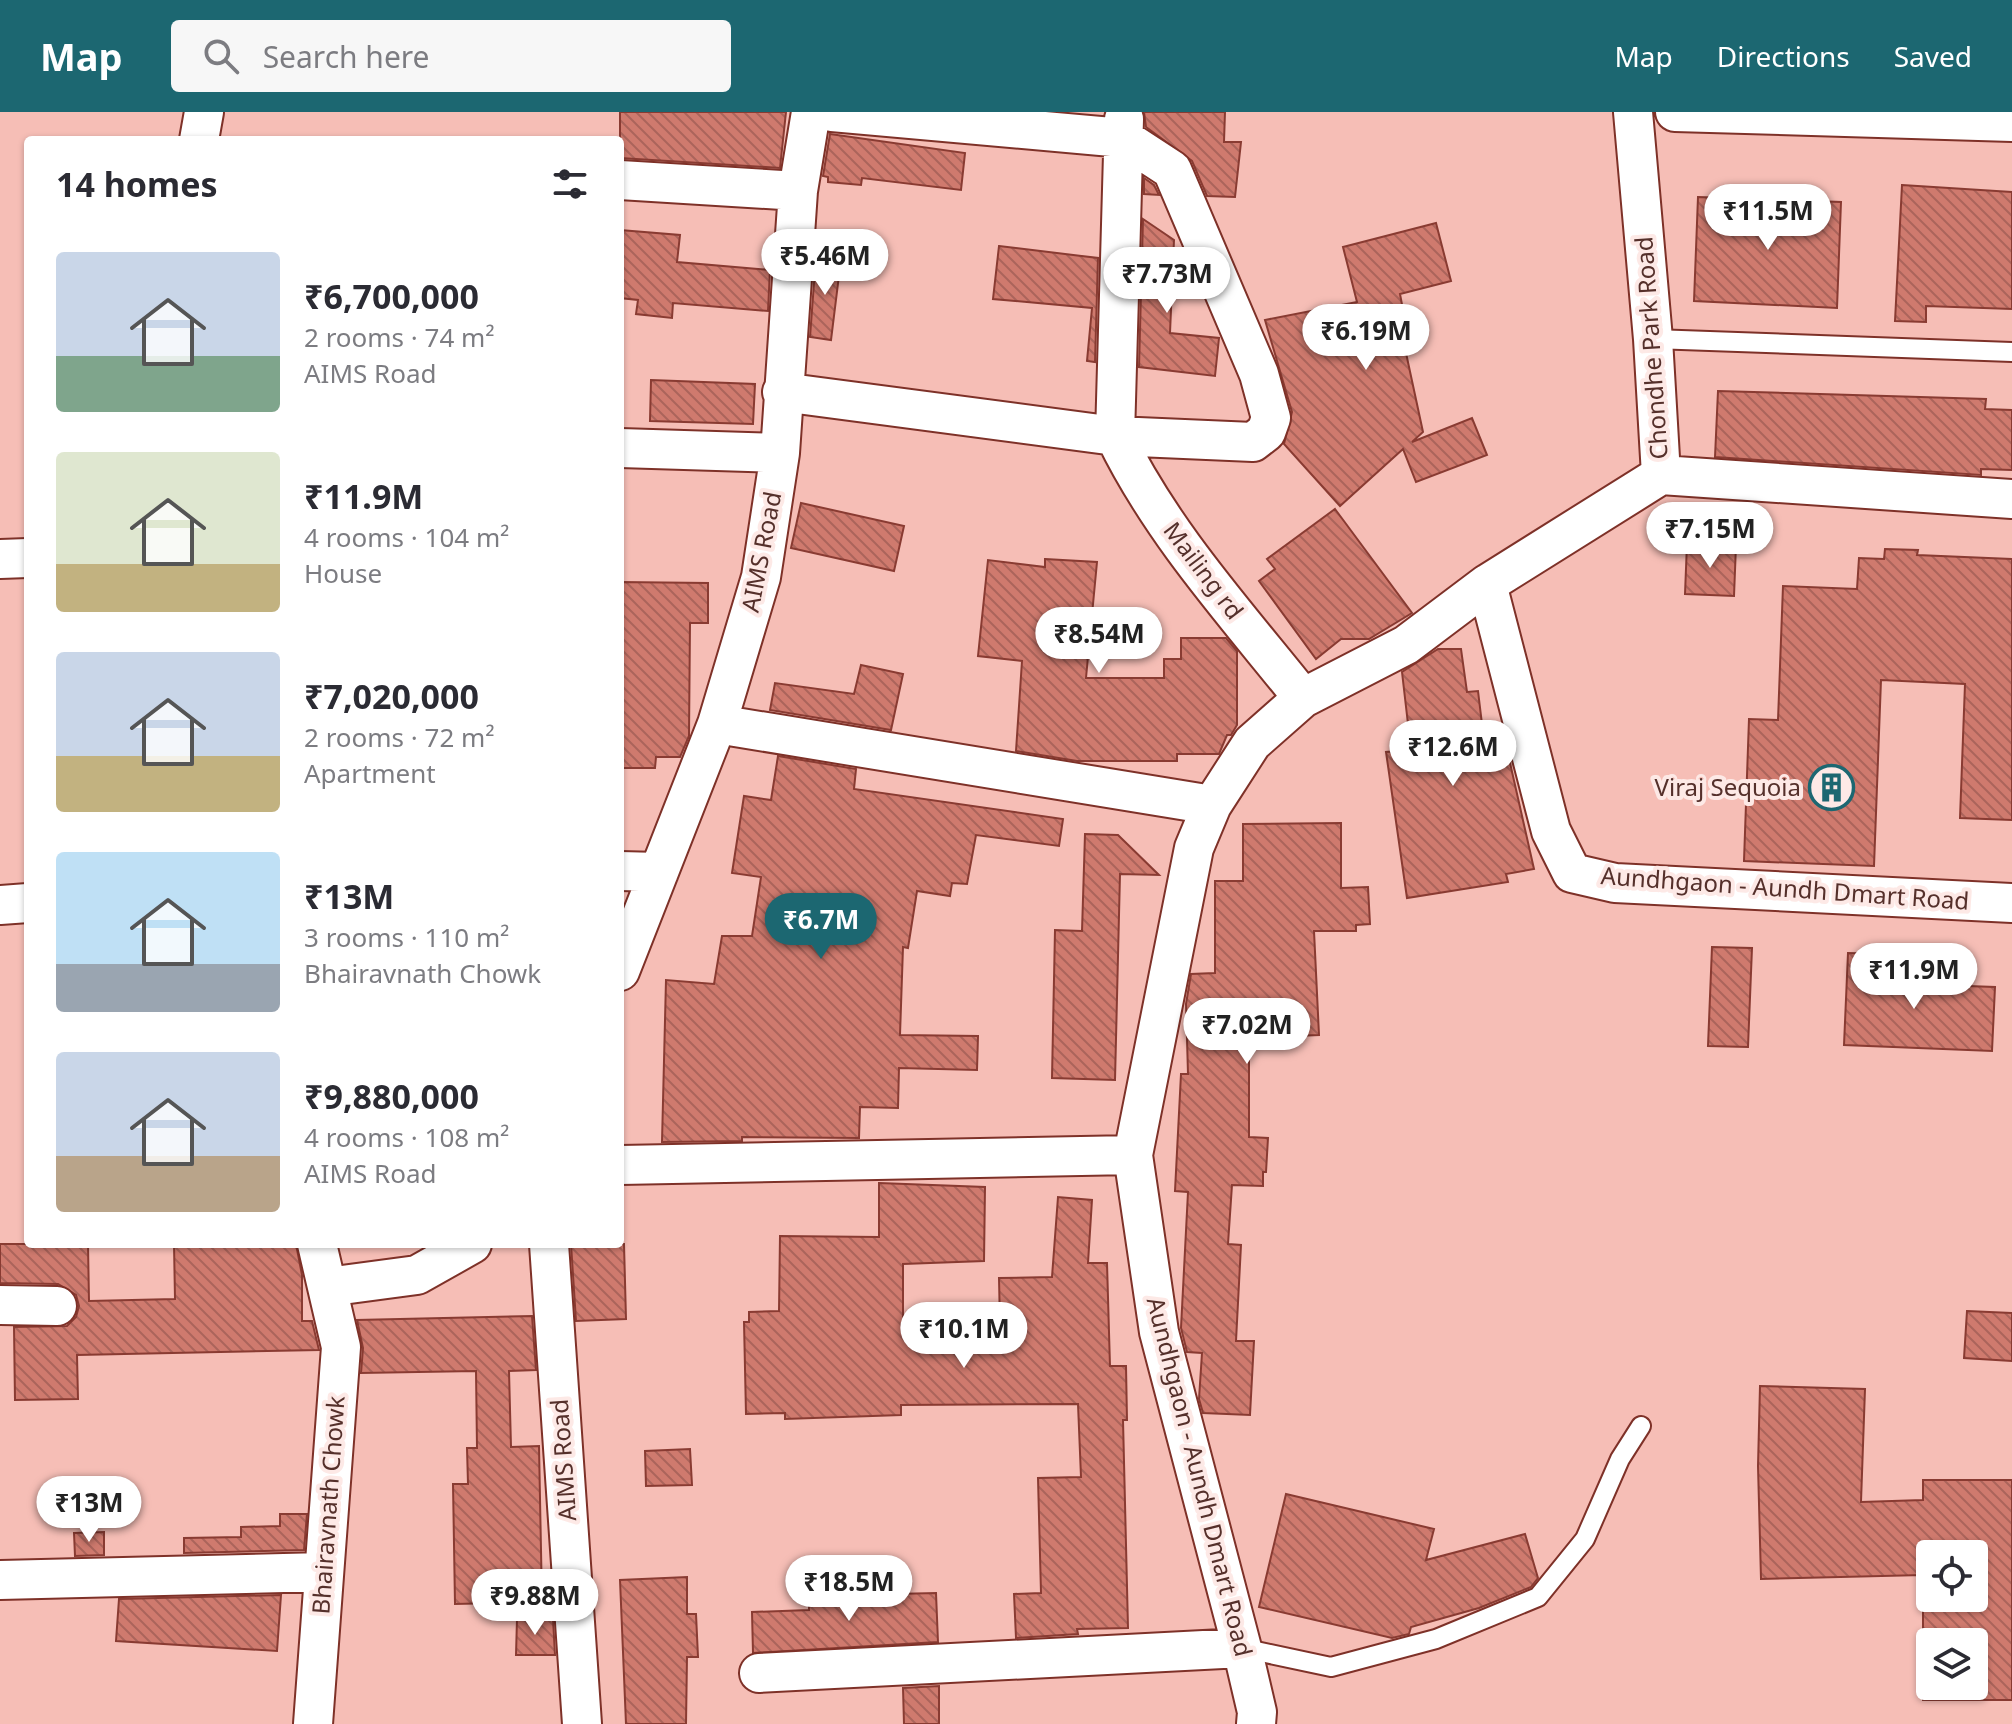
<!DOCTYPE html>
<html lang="en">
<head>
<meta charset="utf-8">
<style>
	:root { --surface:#fff; --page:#f7f7f7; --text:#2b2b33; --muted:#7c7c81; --accent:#1c6771 }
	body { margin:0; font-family:"Noto Sans",sans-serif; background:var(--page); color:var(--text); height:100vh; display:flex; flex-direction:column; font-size:30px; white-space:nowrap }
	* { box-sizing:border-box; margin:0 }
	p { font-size:26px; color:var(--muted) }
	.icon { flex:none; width:44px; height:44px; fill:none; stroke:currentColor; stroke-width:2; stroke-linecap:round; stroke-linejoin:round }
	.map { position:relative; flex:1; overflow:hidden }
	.side { position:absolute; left:24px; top:24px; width:600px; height:1112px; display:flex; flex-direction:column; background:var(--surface); border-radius:8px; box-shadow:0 2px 6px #0004 }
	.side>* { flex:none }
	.controls { position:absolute; left:1916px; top:1428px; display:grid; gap:16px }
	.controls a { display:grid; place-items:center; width:72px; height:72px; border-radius:8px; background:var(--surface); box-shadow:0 2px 6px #0004; font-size:40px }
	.price { position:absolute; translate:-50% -68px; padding:0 18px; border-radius:28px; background:#fff; color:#222; font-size:26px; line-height:52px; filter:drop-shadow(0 2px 4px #0008) }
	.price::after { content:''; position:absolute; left:50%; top:48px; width:24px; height:18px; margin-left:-12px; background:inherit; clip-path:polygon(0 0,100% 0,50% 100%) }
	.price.active { background:var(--accent); color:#fff }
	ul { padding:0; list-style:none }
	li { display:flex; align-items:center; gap:24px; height:200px; padding:0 32px }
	li span { display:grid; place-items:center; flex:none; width:224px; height:160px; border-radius:8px; color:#555 }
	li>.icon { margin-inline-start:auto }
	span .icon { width:96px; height:96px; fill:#fffc; stroke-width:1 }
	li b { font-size:34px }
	h2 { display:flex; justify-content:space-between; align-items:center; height:96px; padding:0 32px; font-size:34px }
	header { display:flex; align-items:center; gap:48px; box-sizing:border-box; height:112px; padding:0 40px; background:var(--accent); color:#fff }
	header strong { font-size:38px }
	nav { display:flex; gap:44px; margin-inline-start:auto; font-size:28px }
	.search { width:560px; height:72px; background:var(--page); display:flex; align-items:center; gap:20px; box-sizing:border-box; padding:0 28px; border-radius:8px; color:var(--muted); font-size:30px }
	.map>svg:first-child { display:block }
</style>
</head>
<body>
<header>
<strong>Map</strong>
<div class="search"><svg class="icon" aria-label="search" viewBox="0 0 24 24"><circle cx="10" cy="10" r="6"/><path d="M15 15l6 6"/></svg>Search here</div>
<nav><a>Map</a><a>Directions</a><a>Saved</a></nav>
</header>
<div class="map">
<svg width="2012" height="1612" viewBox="0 0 2012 1612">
	<defs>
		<pattern id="building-back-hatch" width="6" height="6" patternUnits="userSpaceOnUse" patternTransform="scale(2)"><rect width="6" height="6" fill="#cf7a6e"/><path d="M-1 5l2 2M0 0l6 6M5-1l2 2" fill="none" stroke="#ab645b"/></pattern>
	</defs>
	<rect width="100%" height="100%" fill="#f6beb6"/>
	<path fill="url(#building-back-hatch)" stroke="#893b32" stroke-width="2" fill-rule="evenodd" d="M 620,0 L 786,0 L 780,56 L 620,46 Z
		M 1144,0 L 1225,0 L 1224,30 L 1241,30 L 1235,85 L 1207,84 L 1192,49 L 1146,15 Z
		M 830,22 L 965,41 L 961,78 L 862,66 L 861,73 L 828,70 L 828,65 L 823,64 Z
		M 1144,66 L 1154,73 L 1159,83 L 1144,82 Z
		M 1902,73 L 2012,80 L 2012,197 L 1926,194 L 1926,210 L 1895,209 Z
		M 1698,85 L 1841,90 L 1837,196 L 1694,189 Z
		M 1143,107 L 1174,128 L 1170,221 L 1219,226 L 1215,264 L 1139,255 Z
		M 1436,111 L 1451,169 L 1400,182 L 1411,240 L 1406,241 L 1423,320 L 1412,330 L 1472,306 L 1487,343 L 1416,370 L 1403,337 L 1340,394 L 1284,332 L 1292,300 L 1265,208 L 1357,190 L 1343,135 Z
		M 620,118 L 680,123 L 677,150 L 770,158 L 768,199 L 673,191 L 672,206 L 636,202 L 638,188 L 620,186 Z
		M 999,134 L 1098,146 L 1095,250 L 1087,249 L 1092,196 L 993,187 Z
		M 816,144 L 841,147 L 831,228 L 810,225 Z
		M 651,268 L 755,272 L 753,312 L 650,309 Z
		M 1718,279 L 1986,287 L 1985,297 L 2012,298 L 2012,358 L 1981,357 L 1981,363 L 1715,345 Z
		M 801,391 L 904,414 L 894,459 L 791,436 Z
		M 1335,397 L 1412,501 L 1369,527 L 1341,527 L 1316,547 L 1259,469 L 1275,457 L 1267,447 Z
		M 1687,431 L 1736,433 L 1734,484 L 1685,482 Z
		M 1885,437 L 1918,438 L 1917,443 L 2012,447 L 2012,708 L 1960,706 L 1965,572 L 1881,568 L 1874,754 L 1744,749 L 1749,607 L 1778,608 L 1783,474 L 1857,477 L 1859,446 L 1884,447 Z
		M 1045,447 L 1097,450 L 1086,566 L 1164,566 L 1164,547 L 1181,547 L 1181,526 L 1226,526 L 1237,539 L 1237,613 L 1231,623 L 1227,623 L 1219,642 L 1177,642 L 1177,649 L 1077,649 L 1016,639 L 1022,549 L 978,544 L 988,448 L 1045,455 Z
		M 620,470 L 708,471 L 708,511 L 690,511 L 689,624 L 680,645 L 656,645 L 655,656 L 620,656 Z
		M 1438,537 L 1461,537 L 1467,580 L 1478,579 L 1486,645 L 1508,642 L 1534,757 L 1506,762 L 1508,770 L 1407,786 L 1386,640 L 1411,638 L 1402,560 Z
		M 861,553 L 903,562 L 891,618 L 770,598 L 775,571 L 854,582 Z
		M 778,644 L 856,657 L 854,677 L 1063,707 L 1059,734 L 976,723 L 967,772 L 952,771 L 950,784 L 917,779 L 908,836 L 903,835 L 900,923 L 978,924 L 977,958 L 899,956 L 898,996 L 860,995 L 859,1026 L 742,1025 L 742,1029 L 662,1030 L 666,868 L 714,872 L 722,824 L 752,824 L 761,765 L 732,761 L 744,684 L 771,688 Z
		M 1341,711 L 1341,776 L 1368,775 L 1370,812 L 1356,813 L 1356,819 L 1314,819 L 1319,923 L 1249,926 L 1249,1025 L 1268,1026 L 1266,1060 L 1263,1060 L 1263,1074 L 1232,1073 L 1228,1132 L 1241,1133 L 1236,1229 L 1254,1229 L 1250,1303 L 1203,1301 L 1199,1287 L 1202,1241 L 1187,1240 L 1181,1216 L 1188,1080 L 1175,1079 L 1181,962 L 1188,962 L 1186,892 L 1191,862 L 1215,861 L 1215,769 L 1243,769 L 1243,712 Z
		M 1085,722 L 1118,723 L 1159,763 L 1120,762 L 1115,968 L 1052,966 L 1055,818 L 1082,819 Z
		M 1712,835 L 1752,836 L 1748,935 L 1708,934 Z
		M 1848,841 L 1884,842 L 1883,871 L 1995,875 L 1992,939 L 1844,933 Z
		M 879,1071 L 985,1075 L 984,1149 L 903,1152 L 903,1216 L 1000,1213 L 999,1166 L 1052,1165 L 1058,1085 L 1092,1088 L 1088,1151 L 1107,1151 L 1110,1254 L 1126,1254 L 1127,1308 L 1123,1308 L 1128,1516 L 1077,1517 L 1078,1522 L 1016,1526 L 1014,1482 L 1041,1481 L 1038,1366 L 1081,1365 L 1078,1292 L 901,1293 L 901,1303 L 785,1307 L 785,1301 L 746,1302 L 744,1210 L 749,1210 L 749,1200 L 779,1199 L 780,1124 L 879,1125 Z
		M 0,1132 L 88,1132 L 89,1189 L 175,1187 L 174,1132 L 296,1132 L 302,1163 L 302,1209 L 312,1209 L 319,1238 L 77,1243 L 78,1287 L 15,1288 L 14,1215 L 67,1214 L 76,1205 L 79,1194 L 76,1183 L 58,1172 L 0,1171 Z
		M 571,1132 L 624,1132 L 626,1207 L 576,1209 Z
		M 1967,1199 L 2012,1201 L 2012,1249 L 1964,1246 Z
		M 532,1204 L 536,1258 L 509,1259 L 511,1335 L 539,1334 L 542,1490 L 455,1492 L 453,1372 L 468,1372 L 467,1336 L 477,1336 L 476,1259 L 361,1261 L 363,1236 L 357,1208 Z
		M 1760,1274 L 1865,1277 L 1861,1390 L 1923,1388 L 1923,1368 L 2012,1368 L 2012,1588 L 1923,1588 L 1923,1463 L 1761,1467 L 1758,1354 ZM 1930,1442 L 1974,1442 L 1974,1486 L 1930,1486 ZM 1930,1530 L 1974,1530 L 1974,1574 L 1930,1574 Z
		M 690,1337 L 692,1373 L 646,1374 L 645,1339 Z
		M 1286,1382 L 1434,1417 L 1426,1448 L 1525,1422 L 1538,1466 L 1531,1475 L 1479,1496 L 1411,1515 L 1409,1522 L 1392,1526 L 1259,1495 Z
		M 280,1402 L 307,1402 L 304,1438 L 184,1441 L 184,1426 L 241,1425 L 241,1415 L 280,1414 Z
		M 104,1420 L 104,1443 L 75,1444 L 74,1421 Z
		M 687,1465 L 687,1502 L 696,1502 L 698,1545 L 687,1545 L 686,1612 L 626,1612 L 620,1468 Z
		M 936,1481 L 938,1530 L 753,1541 L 752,1500 L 809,1498 L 809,1484 Z
		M 281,1483 L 277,1539 L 116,1529 L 119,1487 Z
		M 517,1507 L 553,1507 L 555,1543 L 516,1543 Z
		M 939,1574 L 939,1612 L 904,1612 L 903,1576 Z"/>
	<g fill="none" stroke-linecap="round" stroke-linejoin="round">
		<defs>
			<path id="service" d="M 1653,227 L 2012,240
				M 1242,1536 L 1331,1555 L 1436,1527 L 1538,1485 L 1585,1427 L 1620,1347 L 1641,1314"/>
			<path id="minor" d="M 1675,0 L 2012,10
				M 1124,7 L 1115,324 C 1162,421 1236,502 1303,586
				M 199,28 L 204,0
				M 620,68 L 798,79
				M 782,280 L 1115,324 L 1253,330 L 1266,320 L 1271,306 L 1259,262 L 1172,58 L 1123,26 L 832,0
				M 620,336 L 780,341
				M 1661,363 L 2012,387
				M 0,447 L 28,446
				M 1487,472 L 1551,719 L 1572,761 L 1615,771 L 2012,791
				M 717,612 L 1212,693
				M 620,759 L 659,760
				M 0,793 L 28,791
				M 620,859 L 717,612 L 761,465 L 780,341 L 798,79 L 811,0
				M 620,1053 L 1133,1043
				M 549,1132 L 582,1612
				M 327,1175 L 417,1163 L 472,1132
				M 0,1193 L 57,1194
				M 0,1468 L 324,1460
				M 759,1561 L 1242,1536
				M 313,1612 L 341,1235 L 317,1132
				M 1256,1612 L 1257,1600 L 1242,1536 L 1159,1220 L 1133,1043 L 1194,736 L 1212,693 L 1252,631 L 1303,586 L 1406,533 L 1487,472 L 1661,363 L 1653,227 L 1633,0"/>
		</defs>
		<use href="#service" stroke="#7e3128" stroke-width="22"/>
		<use href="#minor" stroke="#7e3128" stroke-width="42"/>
		<use href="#service" stroke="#fff" stroke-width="18"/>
		<use href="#minor" stroke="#fff" stroke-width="38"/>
	</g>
	<defs>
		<symbol id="building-ring" viewBox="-11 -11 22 22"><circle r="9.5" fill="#fde9e6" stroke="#1c6771" stroke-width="1.5"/><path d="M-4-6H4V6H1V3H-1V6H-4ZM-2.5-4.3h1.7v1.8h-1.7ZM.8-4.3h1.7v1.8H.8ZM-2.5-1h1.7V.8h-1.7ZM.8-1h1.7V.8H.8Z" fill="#1c6771"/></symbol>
	</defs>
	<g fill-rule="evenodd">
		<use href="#building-ring" x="1806" y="650" width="51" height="51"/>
	</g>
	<g text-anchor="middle" stroke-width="8" stroke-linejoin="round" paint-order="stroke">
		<g font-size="24" fill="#55302b" stroke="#fde9e6">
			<text transform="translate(1652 236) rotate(-94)" y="8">Chondhe Park Road</text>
			<text transform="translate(762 440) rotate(-79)" y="8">AIMS Road</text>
			<text transform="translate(1203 459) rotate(53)" y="8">Mailing rd</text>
			<text transform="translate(1785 777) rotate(4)" y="8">Aundhgaon - Aundh Dmart Road</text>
			<text transform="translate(564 1348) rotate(-94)" y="8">AIMS Road</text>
			<text transform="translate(1199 1365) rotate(76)" y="8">Aundhgaon - Aundh Dmart Road</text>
			<text transform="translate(329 1393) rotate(-86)" y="8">Bhairavnath Chowk</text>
		</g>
		<g font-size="24" fill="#55302b" stroke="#fde9e6" text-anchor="end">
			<text x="1801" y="684">Viraj Sequoia</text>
		</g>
	</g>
</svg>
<div class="controls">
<a><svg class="icon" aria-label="locate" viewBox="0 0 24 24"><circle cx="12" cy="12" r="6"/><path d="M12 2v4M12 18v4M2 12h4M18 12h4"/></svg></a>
<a><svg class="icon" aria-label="layers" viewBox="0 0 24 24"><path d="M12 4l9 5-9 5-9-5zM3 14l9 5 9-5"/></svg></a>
</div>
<b class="price" style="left:1768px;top:140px">₹11.5M</b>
<b class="price" style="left:825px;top:185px">₹5.46M</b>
<b class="price" style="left:1167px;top:203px">₹7.73M</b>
<b class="price" style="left:1366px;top:260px">₹6.19M</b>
<b class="price" style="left:1710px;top:458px">₹7.15M</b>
<b class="price" style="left:1099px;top:563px">₹8.54M</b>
<b class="price" style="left:1453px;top:676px">₹12.6M</b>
<b class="price active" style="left:821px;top:849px">₹6.7M</b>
<b class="price" style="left:1914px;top:899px">₹11.9M</b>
<b class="price" style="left:1247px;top:954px">₹7.02M</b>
<b class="price" style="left:964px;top:1258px">₹10.1M</b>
<b class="price" style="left:89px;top:1432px">₹13M</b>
<b class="price" style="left:849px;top:1511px">₹18.5M</b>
<b class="price" style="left:535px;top:1525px">₹9.88M</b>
<section class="side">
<h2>14 homes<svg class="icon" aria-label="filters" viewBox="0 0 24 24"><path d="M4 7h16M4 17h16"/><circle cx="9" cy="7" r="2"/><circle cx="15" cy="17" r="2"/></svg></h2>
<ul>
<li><span style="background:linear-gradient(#c9d6e8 65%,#7fa58c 0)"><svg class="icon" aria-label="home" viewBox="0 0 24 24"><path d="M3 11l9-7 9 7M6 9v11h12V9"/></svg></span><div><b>₹6,700,000</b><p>2 rooms · 74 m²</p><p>AIMS Road</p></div></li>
<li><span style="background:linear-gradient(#dfe7d0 70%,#c2b280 0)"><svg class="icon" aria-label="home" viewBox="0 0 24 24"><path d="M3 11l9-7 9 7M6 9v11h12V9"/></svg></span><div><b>₹11.9M</b><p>4 rooms · 104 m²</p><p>House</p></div></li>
<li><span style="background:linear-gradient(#c9d6e8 65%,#c2b280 0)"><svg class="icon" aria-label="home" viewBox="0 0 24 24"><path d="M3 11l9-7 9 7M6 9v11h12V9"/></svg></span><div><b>₹7,020,000</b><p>2 rooms · 72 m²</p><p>Apartment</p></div></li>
<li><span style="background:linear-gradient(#bfe0f5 70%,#9aa5b1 0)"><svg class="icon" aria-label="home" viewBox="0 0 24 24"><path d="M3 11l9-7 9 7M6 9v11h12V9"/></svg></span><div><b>₹13M</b><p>3 rooms · 110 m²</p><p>Bhairavnath Chowk</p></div></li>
<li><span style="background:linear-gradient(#c9d6e8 65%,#b9a48a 0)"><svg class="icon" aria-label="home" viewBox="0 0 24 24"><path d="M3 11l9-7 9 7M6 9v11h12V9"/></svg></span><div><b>₹9,880,000</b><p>4 rooms · 108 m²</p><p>AIMS Road</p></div></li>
</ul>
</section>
</div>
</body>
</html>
